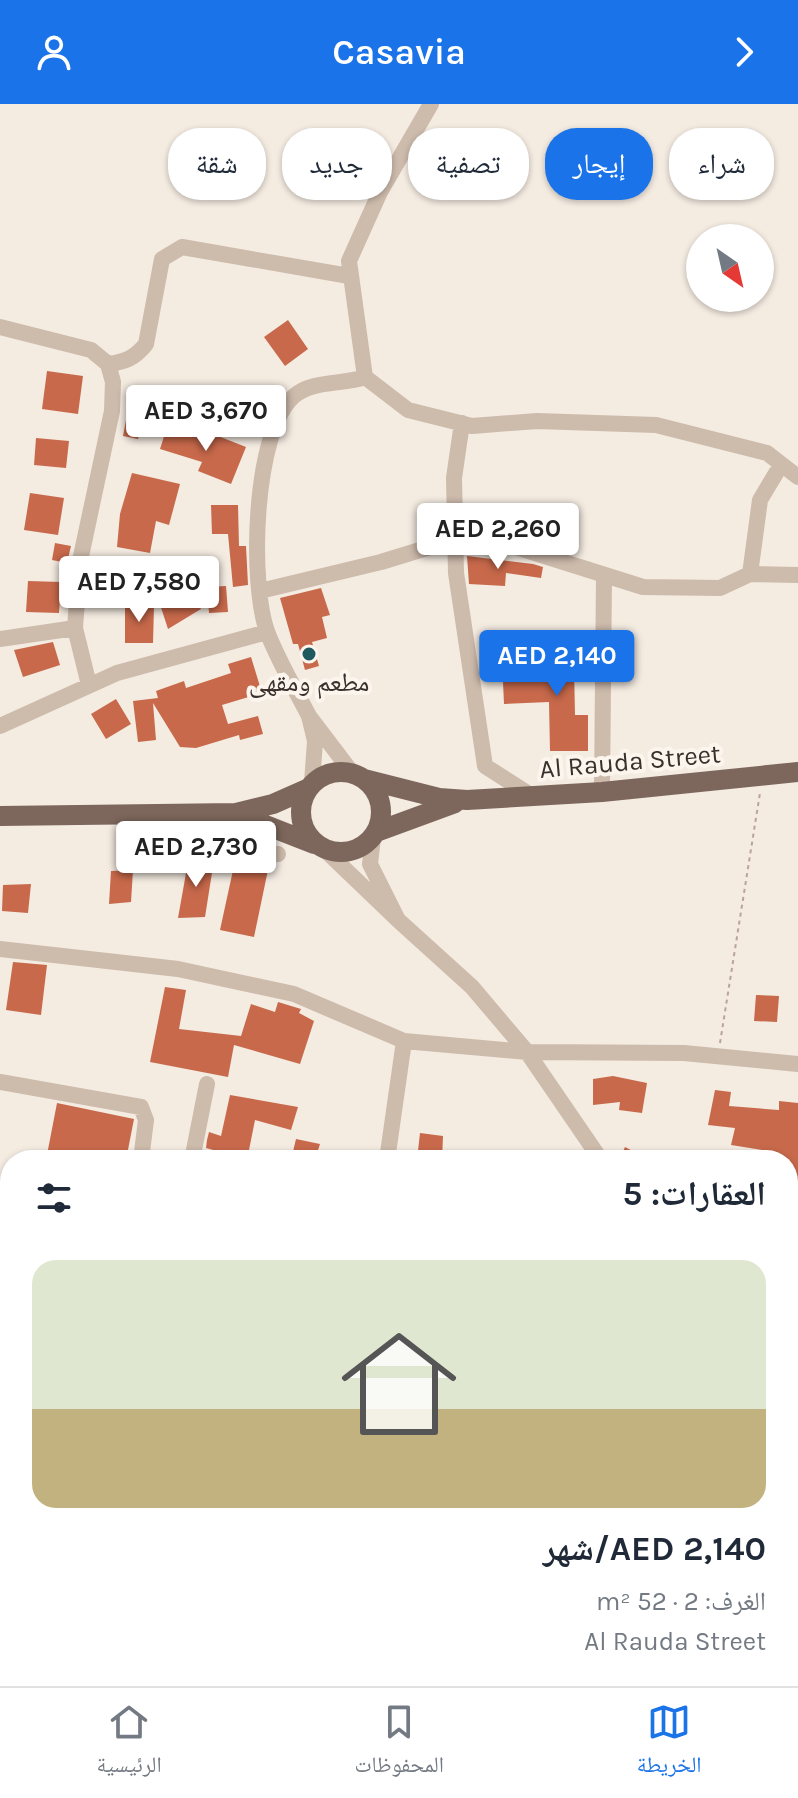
<!DOCTYPE html>
<html lang="ar">
<head>
<meta charset="utf-8">
<style>
	:root { --surface:#fff; --page:#f6f6f7; --text:#1f2937; --muted:#747a83; --line:#e0e1e3; --accent:#1a73e8 }
	body { margin:0; font-family:Karla,"Noto Naskh Arabic",sans-serif; background:var(--page); color:var(--text); direction:rtl; height:100vh; display:flex; flex-direction:column; font-size:30px; white-space:nowrap }
	* { box-sizing:border-box; margin:0 }
	p { font-size:26px; color:var(--muted) }
	.icon { flex:none; width:44px; height:44px; fill:none; stroke:currentColor; stroke-width:2; stroke-linecap:round; stroke-linejoin:round }
	.map { position:relative; flex:1; overflow:hidden; direction:ltr }
	.drawer { position:absolute; left:0px; top:1046px; width:798px; height:536px; display:flex; flex-direction:column; background:var(--surface); border-radius:32px 32px 0 0; box-shadow:0 2px 6px #0004; direction:rtl }
	.drawer>* { flex:none }
	.banner { position:absolute; left:24px; top:24px; width:750px; height:72px; direction:rtl; display:flex; gap:16px }
	.needle { width:52px; rotate:146deg }
	.controls { position:absolute; left:686px; top:120px; display:grid; gap:16px }
	.controls a { display:grid; place-items:center; width:88px; height:88px; border-radius:50%; background:var(--surface); box-shadow:0 2px 6px #0004; font-size:40px }
	.price { position:absolute; translate:-50% -68px; padding:0 18px; border-radius:8px; background:#fff; color:#222; font-size:26px; line-height:52px; filter:drop-shadow(0 2px 4px #0008) }
	.price::after { content:''; position:absolute; left:50%; top:48px; width:24px; height:18px; margin-left:-12px; background:inherit; clip-path:polygon(0 0,100% 0,50% 100%) }
	.price.current { background:var(--accent); color:#fff }
	ul { padding:0; list-style:none }
	li { display:grid; align-content:center; gap:16px; height:424px; padding:0 32px }
	li+li { border-top:2px solid var(--line) }
	li span { display:grid; place-items:center; height:248px; border-radius:24px; color:#555 }
	li>.icon { margin-inline-start:auto }
	span .icon { width:144px; height:144px; fill:#fffc; stroke-width:1 }
	li b { font-size:34px }
	h2 { display:flex; justify-content:space-between; align-items:center; height:96px; padding:0 32px; font-size:34px }
	.chip { padding:0 28px; border-radius:32px; background:var(--surface); box-shadow:0 2px 6px #0004; font-size:28px; line-height:72px }
	.chip.current { background:var(--accent); color:#fff }
	header { display:flex; justify-content:space-between; align-items:center; height:104px; padding:0 32px; background:var(--accent); color:#fff; font-size:36px; font-weight:600 }
	.tabs { display:flex; justify-content:space-around; align-items:center; height:112px; border-top:2px solid var(--line); background:var(--surface); font-size:22px; color:var(--muted) }
	.tabs a { display:grid; justify-items:center; gap:4px }
	.tabs .current { color:var(--accent) }
	.map>svg:first-child { display:block }
</style>
</head>
<body>
<header><svg class="icon" aria-label="forward" viewBox="0 0 24 24"><path d="M9 5l7 7-7 7"/></svg>Casavia<svg class="icon" aria-label="person" viewBox="0 0 24 24"><circle cx="12" cy="8" r="4"/><path d="M4 21q1-7 8-7t8 7"/></svg></header>
<div class="map">
<svg width="798" height="1582" viewBox="0 0 798 1582">
	<rect width="100%" height="100%" fill="#f4ebe1"/>
	<path fill="#7fb0b2" d="M 0,1262 L 10,1263 L 10,1572 L 788,1572 L 788,1370 L 798,1372 L 798,1582 L 0,1582 Z"/>
	<path fill="#c8694b" d="M 288,216 L 308,245 L 285,262 L 264,233 Z
		M 47,267 L 83,272 L 78,310 L 42,305 Z
		M 128,306 L 163,312 L 160,327 L 141,323 L 138,335 L 123,332 Z
		M 167,323 L 211,336 L 213,330 L 246,343 L 231,380 L 198,367 L 202,358 L 160,345 Z
		M 36,334 L 69,337 L 66,364 L 34,361 Z
		M 132,369 L 180,380 L 169,421 L 156,417 L 150,449 L 117,443 L 120,410 Z
		M 30,389 L 64,394 L 58,431 L 24,426 Z
		M 211,401 L 238,401 L 239,442 L 246,442 L 248,481 L 233,483 L 228,430 L 212,430 Z
		M 55,439 L 71,442 L 67,459 L 52,456 Z
		M 467,452 L 533,460 L 543,463 L 541,474 L 506,469 L 505,482 L 469,480 Z
		M 28,477 L 61,478 L 59,509 L 26,508 Z
		M 226,482 L 228,508 L 209,509 L 207,483 Z
		M 321,484 L 330,511 L 322,513 L 327,534 L 312,538 L 319,562 L 305,566 L 298,540 L 293,540 L 280,494 Z
		M 190,485 L 201,505 L 168,525 L 156,488 Z
		M 125,502 L 154,502 L 153,539 L 125,539 Z
		M 554,537 L 584,537 L 584,563 L 574,563 L 575,611 L 588,611 L 588,647 L 550,647 L 549,598 L 504,600 L 503,578 L 554,573 Z
		M 53,538 L 60,561 L 23,573 L 14,546 Z
		M 251,553 L 262,589 L 222,601 L 228,620 L 258,612 L 263,630 L 240,636 L 239,631 L 196,644 L 180,643 L 153,599 L 156,636 L 138,638 L 133,597 L 158,594 L 156,587 L 184,577 L 186,584 L 231,569 L 228,560 Z
		M 116,595 L 131,620 L 106,635 L 91,610 Z
		M 214,756 L 205,813 L 178,814 L 188,758 Z
		M 235,757 L 269,761 L 254,833 L 220,826 Z
		M 133,766 L 131,798 L 109,800 L 111,767 Z
		M 31,780 L 28,809 L 2,807 L 3,781 Z
		M 13,858 L 47,861 L 41,911 L 6,906 Z
		M 165,883 L 186,886 L 179,925 L 241,932 L 251,900 L 275,908 L 278,898 L 301,905 L 299,909 L 314,917 L 300,960 L 234,941 L 228,973 L 150,958 Z
		M 756,891 L 779,892 L 777,918 L 754,917 Z
		M 613,972 L 647,979 L 642,1009 L 619,1006 L 620,998 L 593,1001 L 593,975 Z
		M 715,986 L 731,988 L 729,1002 L 779,1006 L 779,997 L 798,999 L 798,1100 L 788,1100 L 788,1056 L 776,1056 L 776,1048 L 731,1041 L 735,1024 L 708,1021 Z
		M 230,991 L 298,1003 L 291,1026 L 255,1016 L 247,1056 L 214,1056 L 217,1047 L 206,1044 L 207,1036 L 209,1028 L 221,1032 Z
		M 57,999 L 134,1015 L 126,1056 L 46,1056 Z
		M 420,1029 L 443,1032 L 442,1056 L 417,1056 Z
		M 296,1035 L 320,1040 L 315,1056 L 291,1056 Z
		M 625,1043 L 650,1056 L 619,1056 Z
		M 788,1140 L 798,1142 L 798,1160 L 788,1157 Z"/>
	<g fill="none" stroke-linecap="round" stroke-linejoin="round">
		<path stroke="#b9a596" stroke-width="2" stroke-dasharray="4 4" stroke-linecap="butt" d="M 720,939 L 760,689"/>
		<path stroke="#cdbbac" stroke-width="16" d="M 0,223 L 91,246 L 108,260 L 113,278 L 112,307 L 80,457 L 75,524 L 89,581
			M 108,260 C 125,258 135,254 146,240 L 162,155 L 182,143 L 349,172
			M 365,273 L 408,306 L 472,322 L 537,317 L 656,321 L 767,349 L 798,373
			M 365,273 L 349,157 L 380,88 L 431,0
			M 462,319 L 454,374 L 456,469 L 485,662 L 532,692
			M 750,470 L 760,396 L 781,361
			M 260,487 L 381,458 L 456,435 L 516,443 L 643,483 L 720,484 L 750,470 L 798,471
			M 0,535 L 75,524
			M 309,612 C 295,585 279,558 268,530 C 249,481 253,327 294,292 C 312,276 343,281 365,273
			M 0,622 L 117,569 L 267,528
			M 312,679 L 315,637 L 309,612 L 353,670
			M 602,688 L 604,472
			M 182,712 L 187,736 L 193,742 L 278,750
			M 326,747 L 398,816 L 370,760 L 373,733
			M 398,816 L 472,883 L 527,948 L 601,1056
			M 0,845 L 178,865 L 294,890 L 404,937 L 527,948 L 684,949 L 798,960
			M 0,978 L 141,1003 L 146,1016 L 141,1056
			M 192,1056 L 207,980
			M 387,1056 L 404,937
			M 788,1217 L 798,1219"/>
		<path stroke="#7d675c" stroke-width="20" d="M301 708a40 40 0 1 1 80 0a40 40 0 1 1-80 0Z
			M 364,675 L 439,694 L 467,696 L 602,688 L 798,668
			M 240,711 L 314,740
			M 0,712 L 236,709 L 273,700 L 307,685
			M 376,728 L 455,699
			M 0,1122 L 10,1123
			M 788,1250 L 798,1251"/>
	</g>
	<circle fill="#1f5a5e" stroke="#fbf5ee" stroke-width="3" cx="309" cy="550" r="8"/>
	<g text-anchor="middle" stroke-width="8" stroke-linejoin="round" paint-order="stroke">
		<g font-size="26" fill="#3b302b" stroke="#fbf5ee">
			<text x="309" y="587">مطعم ومقهى</text>
		</g>
		<g font-size="26" fill="#3b302b" stroke="#fbf5ee">
			<text transform="translate(630 657) rotate(-5)" y="9">Al Rauda Street</text>
		</g>
	</g>
</svg>
<div class="controls">
<a><svg class="needle" viewBox="-14 -14 28 28"><path d="M0-13l5 13h-10z" fill="#e53935"/><path d="M0 13l5-13h-10z" fill="#747a83"/></svg></a>
</div>
<b class="price" style="left:206px;top:349px">AED 3,670</b>
<b class="price" style="left:498px;top:467px">AED 2,260</b>
<b class="price" style="left:139px;top:520px">AED 7,580</b>
<b class="price current" style="left:557px;top:594px">AED 2,140</b>
<b class="price" style="left:196px;top:785px">AED 2,730</b>
<div class="banner">
<a class="chip">شراء</a>
<a class="chip current">إيجار</a>
<a class="chip">تصفية</a>
<a class="chip">جديد</a>
<a class="chip">شقة</a>
</div>
<section class="drawer">
<h2>العقارات: 5<svg class="icon" aria-label="filters" viewBox="0 0 24 24"><path d="M4 7h16M4 17h16"/><circle cx="9" cy="7" r="2"/><circle cx="15" cy="17" r="2"/></svg></h2>
<ul>
<li><span style="background:linear-gradient(#dfe7d0 60%,#c2b280 0)"><svg class="icon" aria-label="home" viewBox="0 0 24 24"><path d="M3 11l9-7 9 7M6 9v11h12V9"/></svg></span><div><b>AED 2,140/شهر</b><p>الغرف: 2 · 52 m²</p><p>Al Rauda Street</p></div></li>
</ul>
</section>
</div>
<nav class="tabs">
<a class="current"><svg class="icon" aria-label="map" viewBox="0 0 24 24"><path d="M3 6l6-2 6 2 6-2v14l-6 2-6-2-6 2zM9 4v14M15 6v14"/></svg>الخريطة</a>
<a><svg class="icon" aria-label="saved" viewBox="0 0 24 24"><path d="M7 4h10v16l-5-4-5 4z"/></svg>المحفوظات</a>
<a><svg class="icon" aria-label="home" viewBox="0 0 24 24"><path d="M3 11l9-7 9 7M6 9v11h12V9"/></svg>الرئيسية</a>
</nav>
</body>
</html>
